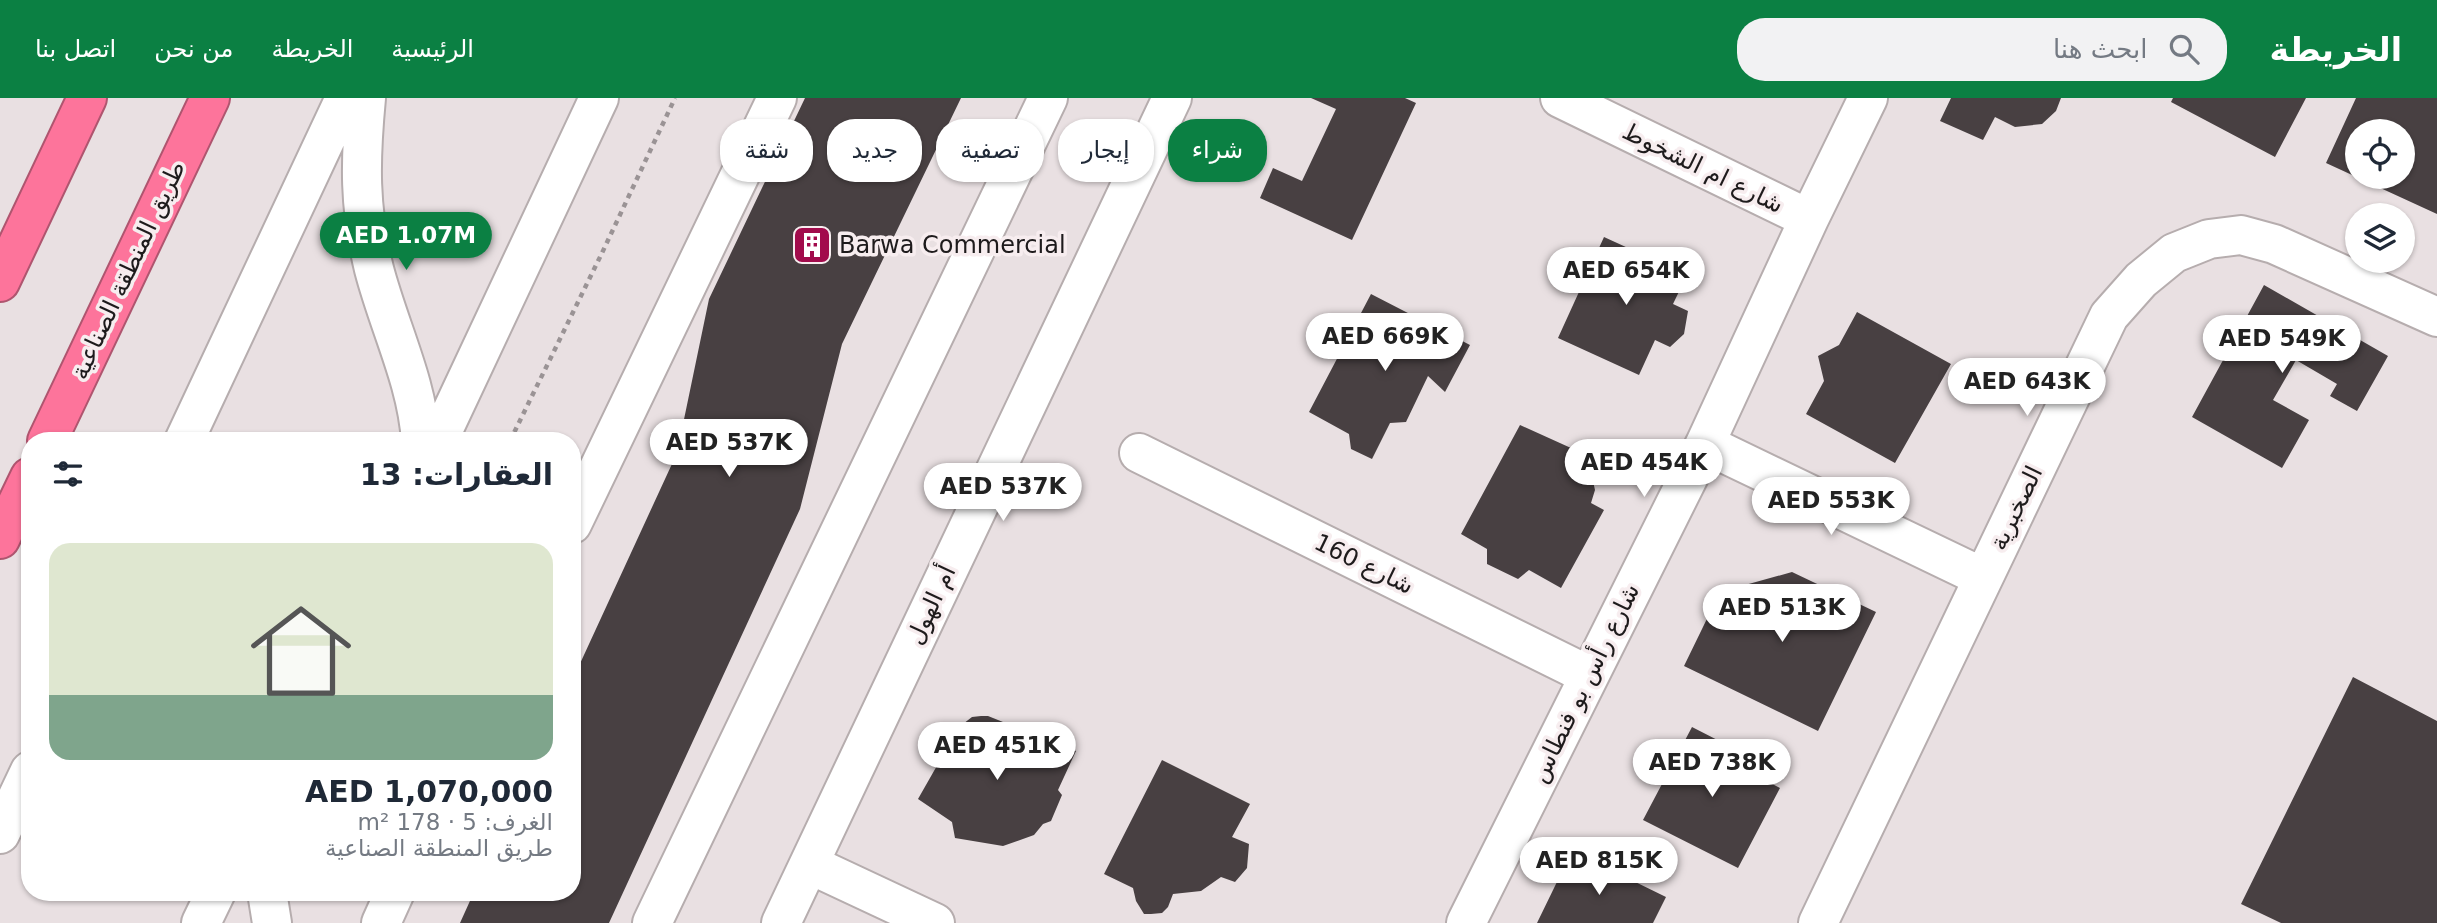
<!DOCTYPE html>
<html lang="ar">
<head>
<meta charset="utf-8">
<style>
	:root { --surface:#fff; --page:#f2f2f3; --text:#1f2937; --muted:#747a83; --line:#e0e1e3; --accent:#0b8043 }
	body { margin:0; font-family:"DejaVu Sans","Noto Sans Arabic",sans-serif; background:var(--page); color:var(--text); direction:rtl; height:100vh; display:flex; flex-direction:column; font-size:26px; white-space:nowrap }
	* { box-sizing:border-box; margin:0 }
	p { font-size:23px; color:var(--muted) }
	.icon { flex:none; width:38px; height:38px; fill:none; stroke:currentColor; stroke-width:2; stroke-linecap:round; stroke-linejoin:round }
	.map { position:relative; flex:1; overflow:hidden; direction:ltr }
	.details { position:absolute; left:21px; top:334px; width:560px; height:469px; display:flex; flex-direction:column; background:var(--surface); border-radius:28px; box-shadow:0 2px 5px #0004; direction:rtl }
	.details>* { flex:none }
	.top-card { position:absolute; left:602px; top:21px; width:665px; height:63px; direction:rtl; display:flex; gap:14px }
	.buttons { position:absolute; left:2345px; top:21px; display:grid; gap:14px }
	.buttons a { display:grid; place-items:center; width:70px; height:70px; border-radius:50%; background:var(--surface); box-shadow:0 2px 5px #0004; font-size:35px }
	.price { position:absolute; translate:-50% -60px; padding:0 16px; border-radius:24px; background:#fff; color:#222; font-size:23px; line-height:46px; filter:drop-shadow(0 2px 4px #0008) }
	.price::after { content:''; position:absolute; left:50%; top:42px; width:21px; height:16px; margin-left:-10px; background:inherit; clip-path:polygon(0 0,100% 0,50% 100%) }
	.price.active { background:var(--accent); color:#fff }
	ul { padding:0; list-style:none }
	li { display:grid; align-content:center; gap:14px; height:371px; padding:0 28px }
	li+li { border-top:2px solid var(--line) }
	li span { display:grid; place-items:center; height:217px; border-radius:21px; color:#555 }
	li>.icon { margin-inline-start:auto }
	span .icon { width:126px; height:126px; fill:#fffc; stroke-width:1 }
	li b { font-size:30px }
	h2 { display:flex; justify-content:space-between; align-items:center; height:84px; padding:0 28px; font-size:30px }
	.chip { padding:0 24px; border-radius:28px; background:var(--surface); box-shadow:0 2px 5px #0004; font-size:24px; line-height:63px }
	.chip.active { background:var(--accent); color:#fff }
	header { display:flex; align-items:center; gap:42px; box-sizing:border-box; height:98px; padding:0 35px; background:var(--accent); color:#fff }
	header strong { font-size:33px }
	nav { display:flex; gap:38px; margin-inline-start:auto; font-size:24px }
	.search { width:490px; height:63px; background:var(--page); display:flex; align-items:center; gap:18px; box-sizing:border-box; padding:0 24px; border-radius:28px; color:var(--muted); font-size:26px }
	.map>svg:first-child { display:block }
</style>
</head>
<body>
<header>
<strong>الخريطة</strong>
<div class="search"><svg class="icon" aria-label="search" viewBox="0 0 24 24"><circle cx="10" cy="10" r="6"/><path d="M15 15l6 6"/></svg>ابحث هنا</div>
<nav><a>الرئيسية</a><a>الخريطة</a><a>من نحن</a><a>اتصل بنا</a></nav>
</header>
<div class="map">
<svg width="2437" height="825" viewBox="0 0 2437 825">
	<rect width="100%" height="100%" fill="#e9e0e2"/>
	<path fill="#484042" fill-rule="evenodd" d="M 805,0 L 961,0 L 842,246 L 800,411 L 609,825 L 460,825 L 474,794 L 572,794 L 572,583 L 677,355 L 709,201 Z
		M 1311,0 L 1405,0 L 1416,5 L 1352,142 L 1260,100 L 1273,70 L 1302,83 L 1336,11 Z
		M 1951,0 L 2061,0 L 2056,13 L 2042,26 L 2015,29 L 1995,19 L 1983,42 L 1940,23 Z
		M 2173,0 L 2306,0 L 2275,59 L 2171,4 Z
		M 2356,0 L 2437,0 L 2437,116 L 2326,65 ZM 2357,33 L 2403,33 L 2403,79 L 2357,79 Z
		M 1604,139 L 1687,177 L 1673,206 L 1688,213 L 1684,236 L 1670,249 L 1655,242 L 1639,277 L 1558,240 Z
		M 2264,187 L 2388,258 L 2357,313 L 2330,298 L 2337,286 L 2296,262 L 2273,302 L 2309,322 L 2282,370 L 2192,319 Z
		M 1371,196 L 1470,247 L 1445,294 L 1428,278 L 1406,324 L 1390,325 L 1372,361 L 1351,351 L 1349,336 L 1309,314 Z
		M 1857,214 L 1951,266 L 1895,365 L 1806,316 L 1824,283 L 1818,258 L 1839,247 Z
		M 1520,327 L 1582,355 L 1577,369 L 1593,383 L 1595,392 L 1591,405 L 1604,412 L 1561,490 L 1529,472 L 1518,481 L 1487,466 L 1487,451 L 1461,436 Z
		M 1792,474 L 1876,514 L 1818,633 L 1684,568 L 1720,494 Z
		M 2353,579 L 2437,623 L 2437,825 L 2281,825 L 2241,806 Z
		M 981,618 L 988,618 L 1076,653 L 1058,692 L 1062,697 L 1051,723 L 1043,726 L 1034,737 L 1003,748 L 955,740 L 952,724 L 918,701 L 959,629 L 972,619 Z
		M 1692,629 L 1733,650 L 1728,655 L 1756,671 L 1751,675 L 1780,690 L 1738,770 L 1643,722 Z
		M 1162,662 L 1250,706 L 1232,739 L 1249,746 L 1247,770 L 1235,784 L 1221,779 L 1201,793 L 1173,796 L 1168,809 L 1162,815 L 1151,816 L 1144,816 L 1136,803 L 1133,790 L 1104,776 Z
		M 1572,753 L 1666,799 L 1653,825 L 1537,825 Z"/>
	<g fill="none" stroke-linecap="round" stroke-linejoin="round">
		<defs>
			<path id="minor" d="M 366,0 C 360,63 359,109 374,171 C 389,229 417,283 421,343
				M 1560,0 L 1809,121
				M 184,343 L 345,0
				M 438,343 L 599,0
				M 1705,346 L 1982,479
				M 1139,355 L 1588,577
				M 572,426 L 777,0
				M 0,736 L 30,673
				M 809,766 L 935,825
				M 267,794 L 272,825
				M 201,825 L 216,794
				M 381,825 L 395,794
				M 652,825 L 1048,0
				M 781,825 L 1172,0
				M 1466,825 L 1705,346 L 1809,121 L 1868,0
				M 1818,825 L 2109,218 L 2141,182 L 2174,155 L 2209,141 L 2241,137 L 2274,146 L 2437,219"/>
			<path id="highway" d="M 0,184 L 87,0
				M 47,343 L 210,0
				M 0,441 L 30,379"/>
		</defs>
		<use href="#minor" stroke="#b6adae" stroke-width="42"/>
		<use href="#highway" stroke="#af556f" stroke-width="42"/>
		<path stroke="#9a9395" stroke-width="4.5" stroke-dasharray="5 5" stroke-linecap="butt" d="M 510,343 L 602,155 L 675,0"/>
		<use href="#minor" stroke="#fff" stroke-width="38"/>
		<use href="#highway" stroke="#fd749b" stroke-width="38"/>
	</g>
	<defs>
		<symbol id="building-square" viewBox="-11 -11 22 22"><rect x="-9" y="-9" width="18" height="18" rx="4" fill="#a20b4c" stroke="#f7edef"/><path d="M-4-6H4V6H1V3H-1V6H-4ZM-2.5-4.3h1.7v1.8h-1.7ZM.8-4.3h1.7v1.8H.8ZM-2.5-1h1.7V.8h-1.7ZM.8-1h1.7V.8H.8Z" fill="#fff"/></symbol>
	</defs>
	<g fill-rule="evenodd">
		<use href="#building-square" x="790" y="125" width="44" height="44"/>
	</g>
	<g text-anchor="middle" stroke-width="7" stroke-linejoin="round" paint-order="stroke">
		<g font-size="24" fill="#1e1b1c" stroke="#f7edef">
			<text transform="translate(1703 70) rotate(26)" y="8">شارع ام الشخوط</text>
			<text transform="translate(128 172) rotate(-65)" y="8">طريق المنطقة الصناعية</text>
			<text transform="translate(2016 410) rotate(-64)" y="8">الصخبرية</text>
			<text transform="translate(1364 466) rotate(26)" y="8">شارع 160</text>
			<text transform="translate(931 507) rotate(-65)" y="8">أم الهول</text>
			<text transform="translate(1585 585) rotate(-64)" y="8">شارع رأس بو فنطاس</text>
		</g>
		<g font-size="24" fill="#1e1b1c" stroke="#f7edef" text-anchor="start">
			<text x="839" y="155">Barwa Commercial</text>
		</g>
	</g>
</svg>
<div class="buttons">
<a><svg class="icon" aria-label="locate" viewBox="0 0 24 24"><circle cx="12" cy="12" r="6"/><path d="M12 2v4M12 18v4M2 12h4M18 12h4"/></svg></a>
<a><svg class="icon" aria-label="layers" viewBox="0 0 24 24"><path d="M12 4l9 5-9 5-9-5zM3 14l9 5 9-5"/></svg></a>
</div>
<b class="price active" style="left:406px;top:174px">AED 1.07M</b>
<b class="price" style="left:1626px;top:209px">AED 654K</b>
<b class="price" style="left:1385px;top:275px">AED 669K</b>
<b class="price" style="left:2282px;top:277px">AED 549K</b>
<b class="price" style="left:2027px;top:320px">AED 643K</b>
<b class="price" style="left:729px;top:381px">AED 537K</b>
<b class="price" style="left:1644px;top:401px">AED 454K</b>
<b class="price" style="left:1003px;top:425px">AED 537K</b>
<b class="price" style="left:1831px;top:439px">AED 553K</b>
<b class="price" style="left:1782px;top:546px">AED 513K</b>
<b class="price" style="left:997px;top:684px">AED 451K</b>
<b class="price" style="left:1712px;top:701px">AED 738K</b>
<b class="price" style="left:1599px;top:799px">AED 815K</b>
<div class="top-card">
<a class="chip active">شراء</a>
<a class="chip">إيجار</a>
<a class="chip">تصفية</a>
<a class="chip">جديد</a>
<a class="chip">شقة</a>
</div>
<section class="details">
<h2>العقارات: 13<svg class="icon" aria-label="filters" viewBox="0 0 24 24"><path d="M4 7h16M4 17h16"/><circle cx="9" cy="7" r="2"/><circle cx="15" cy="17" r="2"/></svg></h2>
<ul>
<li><span style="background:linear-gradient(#dfe7d0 70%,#7fa58c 0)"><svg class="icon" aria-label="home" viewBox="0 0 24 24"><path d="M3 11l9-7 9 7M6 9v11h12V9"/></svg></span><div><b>AED 1,070,000</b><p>الغرف: 5 · 178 m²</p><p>طريق المنطقة الصناعية</p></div></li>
</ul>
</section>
</div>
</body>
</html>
